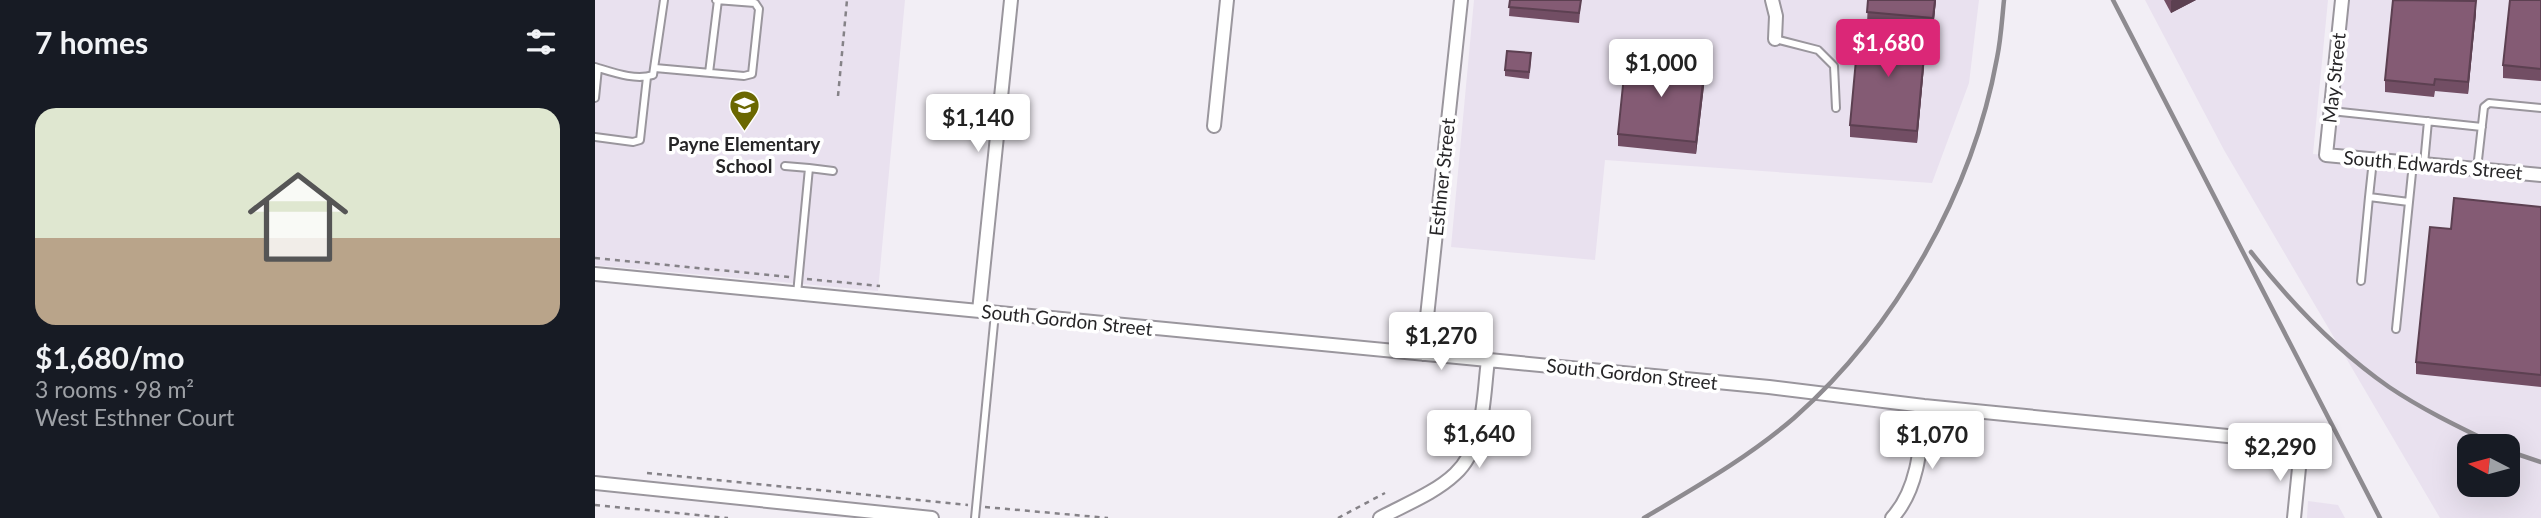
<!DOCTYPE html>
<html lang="en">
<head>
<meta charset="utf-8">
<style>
	:root { --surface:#171b24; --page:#20242c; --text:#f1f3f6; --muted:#9ea1a6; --line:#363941; --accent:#db2777 }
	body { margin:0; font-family:Lato,sans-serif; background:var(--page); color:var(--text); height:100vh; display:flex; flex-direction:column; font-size:26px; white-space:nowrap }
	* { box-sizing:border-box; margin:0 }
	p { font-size:23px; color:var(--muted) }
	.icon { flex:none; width:38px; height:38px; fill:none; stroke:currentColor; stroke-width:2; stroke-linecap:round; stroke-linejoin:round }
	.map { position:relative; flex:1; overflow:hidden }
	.details { display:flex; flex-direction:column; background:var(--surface); width:595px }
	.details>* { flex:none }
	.needle { width:46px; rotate:276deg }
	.tools { position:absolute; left:1862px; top:434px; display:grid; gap:14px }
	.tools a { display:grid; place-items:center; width:63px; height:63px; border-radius:14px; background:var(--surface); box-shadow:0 7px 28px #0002; font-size:35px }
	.price { position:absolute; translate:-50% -60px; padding:0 16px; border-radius:7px; background:#fff; color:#222; font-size:23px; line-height:46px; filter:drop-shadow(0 2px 4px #0008) }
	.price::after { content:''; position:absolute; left:50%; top:42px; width:21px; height:16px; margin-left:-10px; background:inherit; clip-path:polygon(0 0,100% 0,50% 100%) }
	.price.selected { background:var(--accent); color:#fff }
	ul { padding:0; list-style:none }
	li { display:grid; align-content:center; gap:14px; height:371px; padding:0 35px }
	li+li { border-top:2px solid var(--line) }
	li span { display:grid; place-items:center; height:217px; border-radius:21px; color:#555 }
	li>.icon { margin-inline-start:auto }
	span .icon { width:126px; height:126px; fill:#fffc; stroke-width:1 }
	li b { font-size:30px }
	h2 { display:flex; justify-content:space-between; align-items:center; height:84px; padding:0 35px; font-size:30px }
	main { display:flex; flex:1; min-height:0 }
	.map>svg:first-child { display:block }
</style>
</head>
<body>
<main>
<section class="details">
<h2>7 homes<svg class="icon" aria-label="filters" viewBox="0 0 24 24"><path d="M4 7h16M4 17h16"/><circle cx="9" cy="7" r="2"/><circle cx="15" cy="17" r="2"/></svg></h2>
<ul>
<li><span style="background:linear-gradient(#dfe7d0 60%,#b9a48a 0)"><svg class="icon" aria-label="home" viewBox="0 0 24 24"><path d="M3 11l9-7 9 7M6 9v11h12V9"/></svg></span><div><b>$1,680/mo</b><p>3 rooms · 98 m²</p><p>West Esthner Court</p></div></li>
</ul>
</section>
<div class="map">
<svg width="1946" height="518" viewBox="0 0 1946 518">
	<rect width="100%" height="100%" fill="#f2eef5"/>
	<path fill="#e9e1ef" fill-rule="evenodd" d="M 0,0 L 310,0 L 283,291 L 0,265 Z
		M 879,0 L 1384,0 L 1374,83 L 1337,183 L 1010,160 L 1000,260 L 856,247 Z
		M 1550,0 L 1733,0 L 1718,154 L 1731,155 L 1747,0 L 1946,0 L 1946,518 L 1845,518 L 1629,150 ZM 1874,446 L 1913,446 L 1913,485 L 1874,485 Z
		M 1713,501 L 1743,505 L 1750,518 L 1712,518 Z"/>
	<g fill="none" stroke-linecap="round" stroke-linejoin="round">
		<defs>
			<path id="service" d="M 1180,39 L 1223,50 L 1239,66 L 1241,108
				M 0,67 C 17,72 40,81 58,75 L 69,0
				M 60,68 L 149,76 L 157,74 L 164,9 L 160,3 L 121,0
				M 114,73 L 123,0
				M 0,98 L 3,68
				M 1736,111 L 1887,127
				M 0,137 L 38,142 L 45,140 L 52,77
				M 1778,160 L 1774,197 L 1814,202
				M 1829,164 L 1833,121
				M 190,166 L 214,168 L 202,294
				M 214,168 L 238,171
				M 1882,169 L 1889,107 L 1894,103 L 1946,108
				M 1766,281 L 1774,197
				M 1801,329 L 1818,163
				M 380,518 L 400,313"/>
			<path id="minor" d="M 1177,0 L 1181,16 L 1180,39
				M 1747,0 L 1731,155 L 1946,175
				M 619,126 L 632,0
				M 0,274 L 1174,387 L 1329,406 L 1663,439 L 1696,446 L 1704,468 L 1699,518
				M 384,311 L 416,0
				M 828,354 L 866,0
				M 0,483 L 337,518
				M 785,518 C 809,505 840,493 860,474 C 890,446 888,398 893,360
				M 1297,518 C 1324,489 1326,443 1329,406"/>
		</defs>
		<use href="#service" stroke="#9a969d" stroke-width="10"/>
		<use href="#minor" stroke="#9a969d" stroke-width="16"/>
		<path stroke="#858287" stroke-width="2.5" stroke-dasharray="5 5" stroke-linecap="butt" d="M 243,96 L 252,0
			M 0,258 L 195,277
			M 212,279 L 285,286
			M 52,473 L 373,505
			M 0,505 L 133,518
			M 390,507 L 513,518
			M 743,518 L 790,493"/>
		<use href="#service" stroke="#fff" stroke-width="6"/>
		<use href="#minor" stroke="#fff" stroke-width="12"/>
		<path stroke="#8e8b90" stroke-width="4.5" d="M 1518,0 L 1785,518
			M 1656,252 C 1696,303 1741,350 1794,387 C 1828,410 1866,428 1903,446
			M 1913,451 L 1946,462
			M 1049,518 C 1101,487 1154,457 1199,418 C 1301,328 1378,191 1402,58 C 1406,39 1407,19 1409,0"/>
	</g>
	<path fill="#724e64" d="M 915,0 L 986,0 L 984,23 L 914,16 Z
		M 1273,0 L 1341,0 L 1338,30 L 1272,24 Z
		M 1569,0 L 1601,0 L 1576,13 Z
		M 1946,0 L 1946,81 L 1908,78 L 1908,65 Z
		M 1881,13 L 1873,94 L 1840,91 L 1839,97 L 1790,92 L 1790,80 Z
		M 1331,45 L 1322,143 L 1255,137 L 1255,125 Z
		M 936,60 L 934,79 L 910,76 L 910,70 Z
		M 1110,77 L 1101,154 L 1023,146 L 1023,134 Z
		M 1946,207 L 1946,387 L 1821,374 L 1821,362 L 1856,229 Z"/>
	<path fill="#5c4051" d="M 1340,0 L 1341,0 L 1338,30 L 1338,18 Z
		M 1577,0 L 1601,0 L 1576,13 L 1576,1 Z
		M 1881,1 L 1881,13 L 1873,94 L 1873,82 Z
		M 1331,33 L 1331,45 L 1322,143 L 1322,131 Z
		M 1110,65 L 1110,77 L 1101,154 L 1101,142 Z"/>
	<path fill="#845b74" stroke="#5c4051" stroke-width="2" d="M 915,0 L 986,0 L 984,13 L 914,7 Z
		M 1273,0 L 1340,0 L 1338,18 L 1272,12 Z
		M 1798,0 L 1881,1 L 1873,82 L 1840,79 L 1839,85 L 1790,80 Z
		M 1915,0 L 1946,0 L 1946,69 L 1908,65 Z
		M 1264,27 L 1331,33 L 1322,131 L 1255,125 Z
		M 912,51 L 936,53 L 934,72 L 910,70 Z
		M 1031,56 L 1110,65 L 1101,142 L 1023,134 Z
		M 1859,198 L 1946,207 L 1946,375 L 1821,362 L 1835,227 L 1856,229 Z"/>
	<defs>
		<symbol id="school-pin" viewBox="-11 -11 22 30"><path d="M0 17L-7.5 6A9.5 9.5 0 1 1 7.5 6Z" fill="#6b6801" stroke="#fff"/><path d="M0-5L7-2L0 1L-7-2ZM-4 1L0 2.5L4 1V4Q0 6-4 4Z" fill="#fff"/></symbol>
	</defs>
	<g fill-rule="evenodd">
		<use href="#school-pin" x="132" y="88" width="35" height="47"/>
	</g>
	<g text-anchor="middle" stroke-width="7" stroke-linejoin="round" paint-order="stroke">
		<g font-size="19" fill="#262527" stroke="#fff">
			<text transform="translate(1739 78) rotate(-84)" y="7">May Street</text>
			<text transform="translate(1838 165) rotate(5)" y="7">South Edwards Street</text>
			<text transform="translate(847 177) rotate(-84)" y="7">Esthner Street</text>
			<text transform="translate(472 320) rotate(6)" y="7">South Gordon Street</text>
			<text transform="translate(1037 374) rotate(6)" y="7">South Gordon Street</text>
		</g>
		<g font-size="19" font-weight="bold" fill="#262527" stroke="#fff">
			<text x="149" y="151">Payne Elementary<tspan x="149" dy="22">School</tspan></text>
		</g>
	</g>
</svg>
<div class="tools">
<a><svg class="needle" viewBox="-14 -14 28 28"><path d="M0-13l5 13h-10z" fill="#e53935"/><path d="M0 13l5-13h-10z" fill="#9ea1a6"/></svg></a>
</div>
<b class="price selected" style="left:1293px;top:79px">$1,680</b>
<b class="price" style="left:1066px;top:99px">$1,000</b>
<b class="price" style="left:383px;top:154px">$1,140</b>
<b class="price" style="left:846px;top:372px">$1,270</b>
<b class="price" style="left:884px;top:470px">$1,640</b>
<b class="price" style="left:1337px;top:471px">$1,070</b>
<b class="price" style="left:1685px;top:483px">$2,290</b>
</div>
</main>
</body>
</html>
